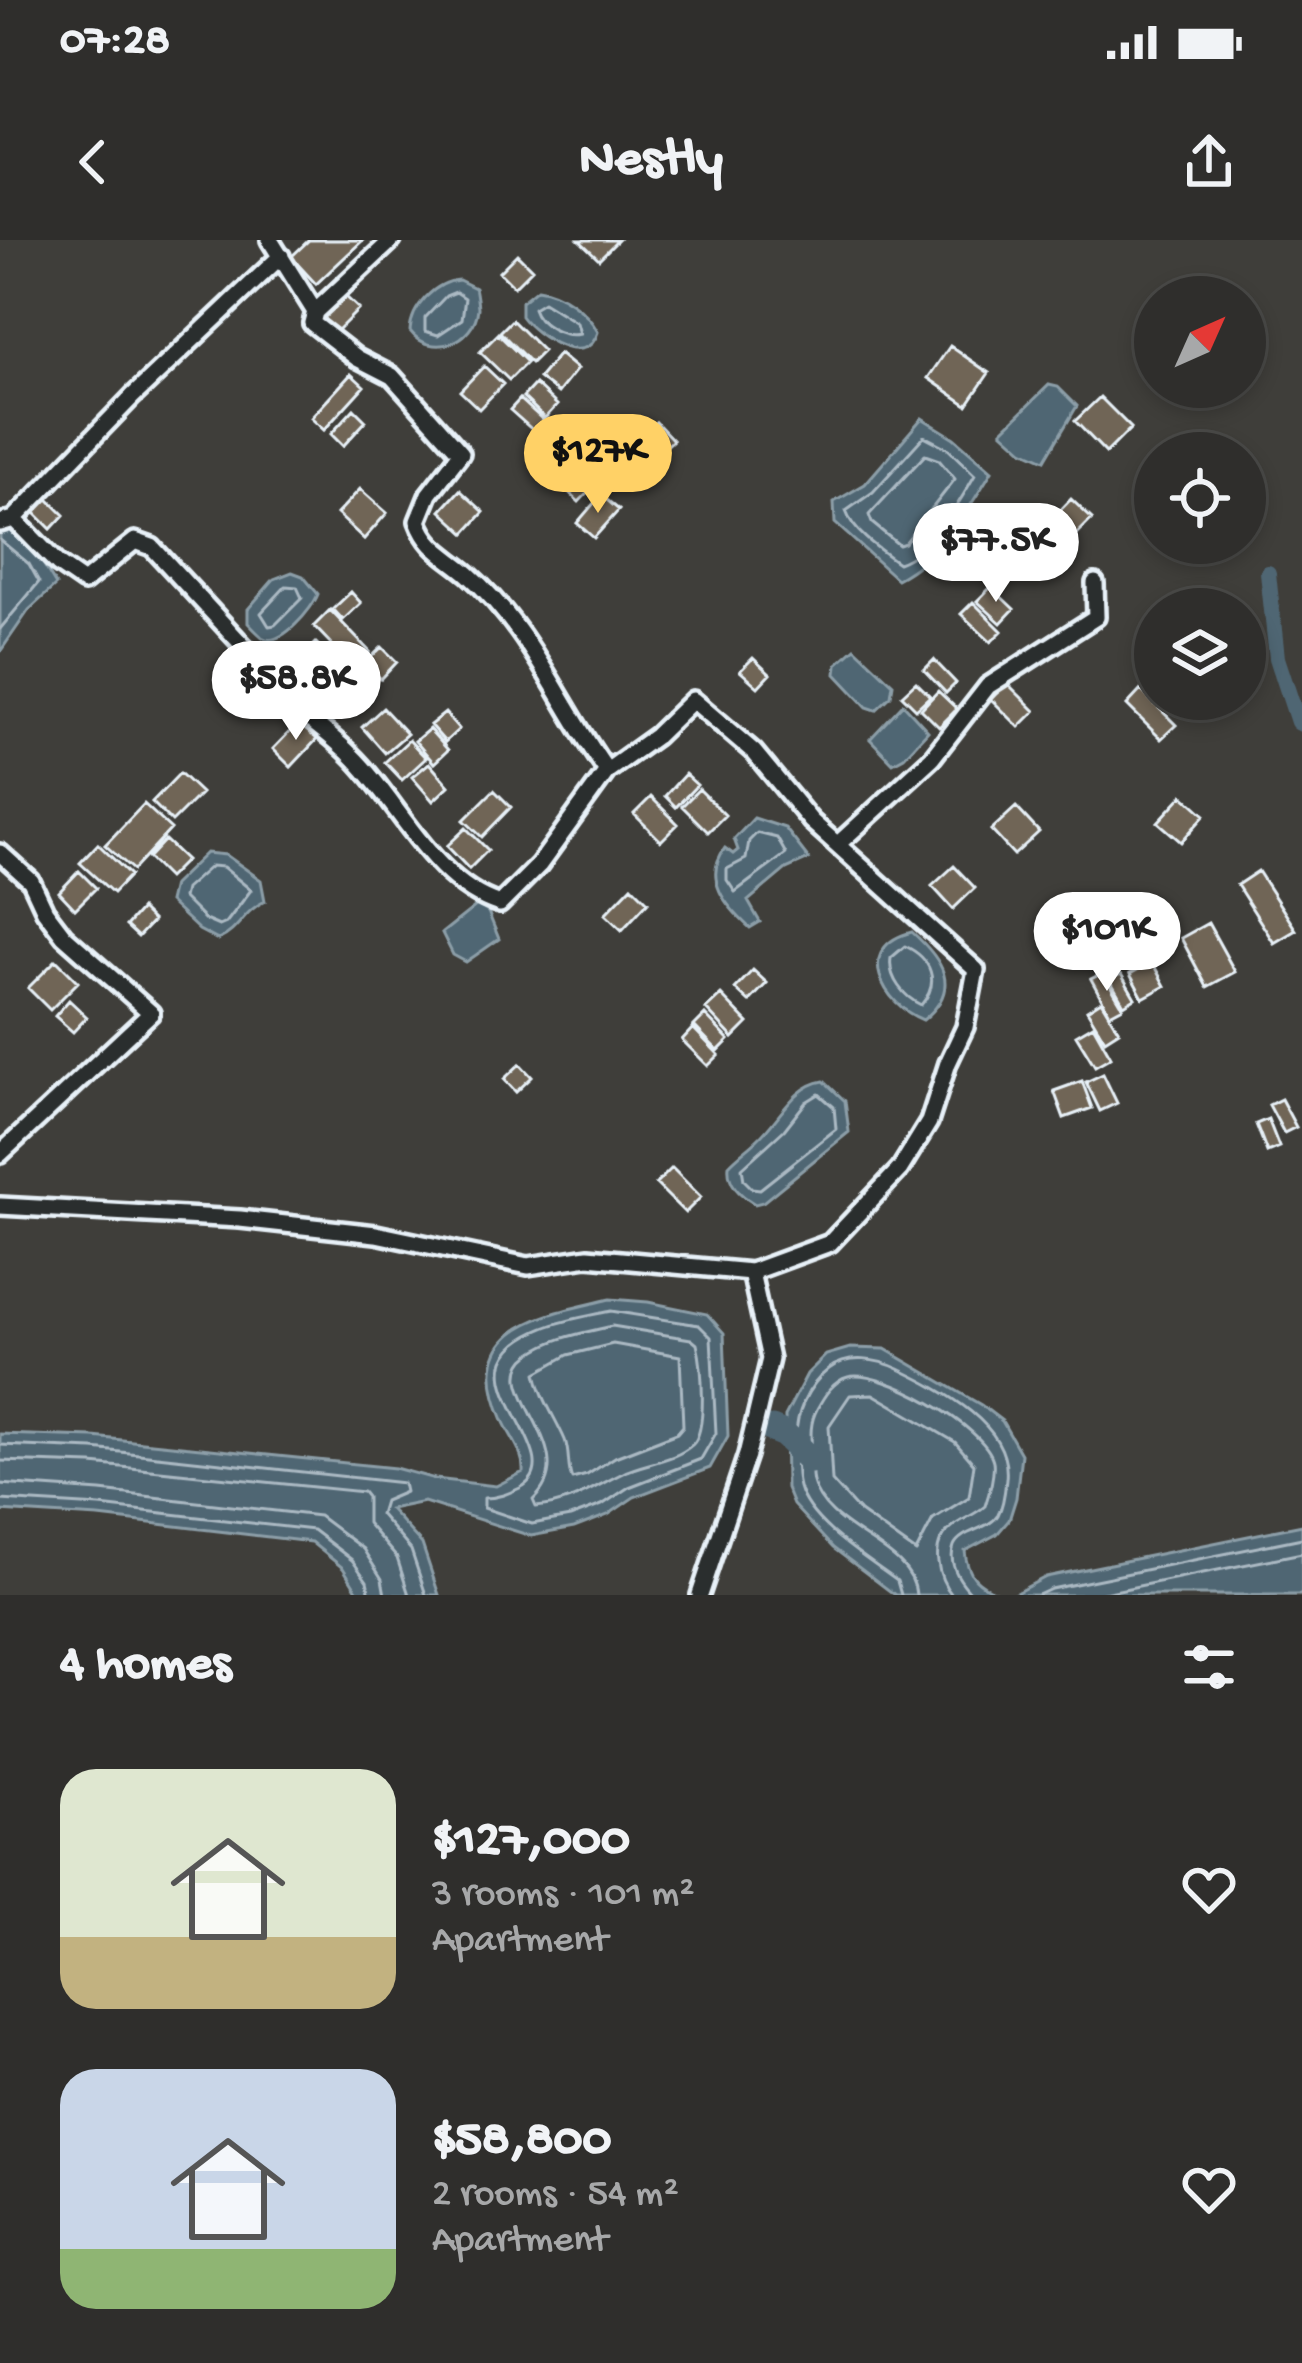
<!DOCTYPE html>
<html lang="en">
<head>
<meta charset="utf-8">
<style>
	:root { --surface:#2f2e2c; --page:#373634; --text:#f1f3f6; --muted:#a7a8a9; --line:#4a4a48; --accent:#ffd166 }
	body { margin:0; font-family:"Gochi Hand",sans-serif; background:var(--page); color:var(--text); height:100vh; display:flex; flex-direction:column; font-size:45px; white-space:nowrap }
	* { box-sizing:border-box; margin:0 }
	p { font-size:39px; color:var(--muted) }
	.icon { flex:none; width:66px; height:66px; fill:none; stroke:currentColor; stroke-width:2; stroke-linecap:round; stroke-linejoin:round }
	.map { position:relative; height:1355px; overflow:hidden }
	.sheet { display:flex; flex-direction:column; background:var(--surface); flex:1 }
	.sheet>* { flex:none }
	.needle { width:78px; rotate:45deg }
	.controls { position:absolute; left:1134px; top:36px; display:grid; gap:24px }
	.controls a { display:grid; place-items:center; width:132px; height:132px; border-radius:50%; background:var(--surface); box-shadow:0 6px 18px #0003,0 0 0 3px var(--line); font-size:60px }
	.price { position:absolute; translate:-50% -102px; padding:0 27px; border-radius:42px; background:#fff; color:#222; font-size:39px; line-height:78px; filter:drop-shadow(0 3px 6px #0008) }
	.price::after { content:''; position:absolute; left:50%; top:72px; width:36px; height:27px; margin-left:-18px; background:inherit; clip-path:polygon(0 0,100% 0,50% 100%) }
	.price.active { background:var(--accent); color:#111 }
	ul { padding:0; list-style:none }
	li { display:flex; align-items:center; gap:36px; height:300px; padding:0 60px }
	li span { display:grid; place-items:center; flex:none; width:336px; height:240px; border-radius:36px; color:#555 }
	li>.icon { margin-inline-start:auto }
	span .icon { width:144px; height:144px; fill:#fffc; stroke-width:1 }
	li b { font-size:51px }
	h2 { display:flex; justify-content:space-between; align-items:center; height:144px; padding:0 60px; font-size:51px }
	.status { display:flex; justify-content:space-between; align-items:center; height:84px; padding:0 60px; background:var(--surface); direction:ltr }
	.status svg { height:33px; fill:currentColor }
	header { display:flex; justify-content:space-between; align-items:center; height:156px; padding:0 60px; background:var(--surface); font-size:54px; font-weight:800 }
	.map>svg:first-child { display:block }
</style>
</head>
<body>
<div class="status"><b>07:28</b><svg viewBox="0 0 49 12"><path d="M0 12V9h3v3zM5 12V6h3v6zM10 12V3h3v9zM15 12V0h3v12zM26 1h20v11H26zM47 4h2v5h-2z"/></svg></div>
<header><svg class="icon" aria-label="back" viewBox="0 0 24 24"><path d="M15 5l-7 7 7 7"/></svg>Nestly<svg class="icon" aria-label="share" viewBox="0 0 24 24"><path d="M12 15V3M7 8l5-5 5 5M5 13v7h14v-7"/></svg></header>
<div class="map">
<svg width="1302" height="1355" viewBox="0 0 1302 1355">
	<rect width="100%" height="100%" fill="#3f3e3a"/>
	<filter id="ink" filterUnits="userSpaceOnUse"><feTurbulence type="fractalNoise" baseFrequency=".00833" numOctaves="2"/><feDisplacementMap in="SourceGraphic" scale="24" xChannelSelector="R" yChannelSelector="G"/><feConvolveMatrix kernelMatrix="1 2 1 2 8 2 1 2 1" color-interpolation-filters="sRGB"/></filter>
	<g filter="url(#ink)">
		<path fill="#4f6673" stroke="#8c9ea8" stroke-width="3" d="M 459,40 L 475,48 C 476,49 478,67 478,68 C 475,103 431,119 410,91 C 411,67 435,42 459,40 Z
			M 537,49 C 561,52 587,71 598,92 C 587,130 535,96 521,76 L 521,62 Z
			M 1049,145 L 1058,147 L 1077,166 L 1045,220 L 1023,210 L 1002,191 Z
			M 922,178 L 954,198 L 992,231 C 967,272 941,316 897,339 L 835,283 L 834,262 L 865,244 Z
			M 6,287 L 39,317 L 56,345 L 29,370 L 0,412 L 0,289 Z
			M 292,332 L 303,336 L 318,354 C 313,368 281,407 264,398 C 262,398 249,384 248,383 L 248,369 L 274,339 Z
			M 855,408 L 893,444 L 891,456 L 876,470 L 867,467 L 836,434 L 837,424 Z
			M 903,464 L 928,491 L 904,517 L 893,523 L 870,499 Z
			M 754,578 L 785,588 L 809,619 L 786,629 L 748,661 L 760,682 L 750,688 C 726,666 702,639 725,608 L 733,614 L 738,610 L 734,599 Z
			M 206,613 L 226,615 L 261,640 L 265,661 C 242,672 241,689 218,700 L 199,690 L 169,662 L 173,645 Z
			M 477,665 L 488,672 L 499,699 L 466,722 L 453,715 L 442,693 Z
			M 912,692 C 942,719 963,748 923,780 C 883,765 852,707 912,692 Z
			M 824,841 L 845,861 L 849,892 L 763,962 L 755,964 C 740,955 727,944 729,925 C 738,915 749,908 758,899 C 780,879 793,846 824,841 Z
			M 610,1059 L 648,1062 L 707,1074 L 724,1093 L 728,1196 L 710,1228 L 634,1257 L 608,1275 L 574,1288 L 531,1296 L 424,1262 L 390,1269 L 422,1304 L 439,1355 L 360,1355 L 343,1328 L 311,1302 L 99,1277 L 0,1271 L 0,1194 L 93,1197 L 395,1228 L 435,1239 L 496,1246 L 523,1232 C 524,1211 511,1199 503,1180 C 463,1087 538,1076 610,1059 Z
			M 850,1108 L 885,1109 L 981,1165 L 1002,1181 L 1021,1214 L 1016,1258 L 1009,1280 L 997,1294 L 965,1311 C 967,1337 978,1344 1001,1355 L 895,1355 L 833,1308 L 793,1265 L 786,1248 L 785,1176 L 807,1134 L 826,1115 Z
			M 1302,1285 L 1302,1355 L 1012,1355 L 1046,1337 Z"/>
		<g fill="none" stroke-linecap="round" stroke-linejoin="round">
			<path stroke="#abb9c3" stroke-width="3" d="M 456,52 L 465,58 L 462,79 L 438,95 L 425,91 L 425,78 L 446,56 Z
				M 543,62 L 577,83 L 580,94 C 563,98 538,85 533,68 Z
				M 924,196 L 947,208 L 975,235 C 958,265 931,312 898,323 C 880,310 853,292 846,271 L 873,252 Z
				M 925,215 L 939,220 L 955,239 L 905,303 L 899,305 L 872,283 L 869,275 Z
				M 0,300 L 29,324 L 39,342 L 0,389
				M 286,346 L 297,347 L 302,358 L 275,385 L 269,386 L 261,373 Z
				M 757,593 L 777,598 L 786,614 L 735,652 L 727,640 L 727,629 L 746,619 L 749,601 Z
				M 211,626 L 223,627 L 251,650 L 226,683 L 219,686 L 205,680 L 183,658 L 185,649 Z
				M 905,706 C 931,718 941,742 921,765 C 904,757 888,738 891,718 Z
				M 819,854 L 834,867 L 836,889 L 760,949 L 752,948 L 744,940 L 742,928 L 784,890 L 806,862 Z
				M 611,1071 L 699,1085 L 711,1097 L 716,1193 L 701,1219 L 629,1247 L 602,1265 L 570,1277 L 532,1284 L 484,1268 L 484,1258 C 498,1258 507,1254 520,1248 C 567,1223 488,1161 503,1121 C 517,1086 579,1078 611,1071 Z
				M 612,1086 L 691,1099 L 697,1104 C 702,1124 708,1191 692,1205 C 675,1221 643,1223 623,1233 C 592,1248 571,1264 536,1267 L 533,1260 C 587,1209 484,1147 530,1114 C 553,1097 584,1093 612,1086 Z
				M 613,1104 L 680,1116 L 683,1186 L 677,1193 L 615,1217 L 587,1235 L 572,1239 C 567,1228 570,1213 565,1200 C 555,1177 541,1158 536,1133 L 568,1115 Z
				M 873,1154 L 955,1202 L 974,1224 L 969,1257 L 933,1279 L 916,1312 L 860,1272 L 832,1241 L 829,1186 L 850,1155 Z
				M 0,1205 L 93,1209 L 403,1243 L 405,1252 L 384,1261 L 380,1274 L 411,1310 L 426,1355
				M 0,1221 L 92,1224 L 363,1252 L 367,1257 L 367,1283 L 397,1318 L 409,1355
				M 0,1244 L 101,1251 L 319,1276 L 363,1309 L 382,1339 L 385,1355
				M 0,1260 L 100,1266 L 313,1290 L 352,1320 L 367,1341 L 370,1355
				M 901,1355 L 897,1341 C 868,1319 809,1284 799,1247 C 795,1233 797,1216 796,1201 C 795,1174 807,1146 829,1129 C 848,1114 878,1119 899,1129 C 942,1150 1012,1185 1006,1239 C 1005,1250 1004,1264 998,1275 C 989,1290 961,1290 954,1306 C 947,1325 961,1343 973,1355
				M 916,1355 C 913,1305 825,1292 813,1242 C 811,1234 812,1223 812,1214 C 811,1198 809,1184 817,1169 C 824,1156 833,1141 848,1137 C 881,1128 986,1187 993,1221 C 995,1234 989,1254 985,1266 C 974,1276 960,1279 950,1289 C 929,1305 938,1338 952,1355
				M 1038,1355 L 1051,1349 L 1302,1298
				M 1094,1355 L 1302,1313"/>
			<path stroke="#4f6673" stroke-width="16" d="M 1268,333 L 1277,418 L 1298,482 L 1302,484"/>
			<path stroke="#4f6673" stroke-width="27" d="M 772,1189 L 784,1194 L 811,1220"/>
		</g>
		<path fill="#6f6556" stroke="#e8f1f8" stroke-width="3" d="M 309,0 L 363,0 L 316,44 L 291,17 Z
			M 579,0 L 618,0 L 599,19 Z
			M 517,14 L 532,29 L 514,47 L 499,32 Z
			M 345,56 L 359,69 L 333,95 L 319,81 Z
			M 512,80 L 543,111 L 531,123 L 500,92 Z
			M 498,94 L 527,122 L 509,140 L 480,112 Z
			M 950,106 L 989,133 L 967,165 L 928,138 Z
			M 559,114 L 577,129 L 558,153 L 539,138 Z
			M 484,126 L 503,144 L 479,169 L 460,151 Z
			M 351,134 L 364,146 L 324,190 L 311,178 Z
			M 535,144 L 557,165 L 545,178 L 523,157 Z
			M 1100,157 L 1131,188 L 1106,213 L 1075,181 Z
			M 520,159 L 545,182 L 536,193 L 510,170 Z
			M 354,169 L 366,181 L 343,206 L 331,194 Z
			M 656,182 L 673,200 L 652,220 L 635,202 Z
			M 552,209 L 572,229 L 559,242 L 539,223 Z
			M 582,223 L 600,240 L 579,262 L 561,245 Z
			M 360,249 L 387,273 L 364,299 L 337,274 Z
			M 460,250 L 484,272 L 465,293 L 441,271 Z
			M 601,255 L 619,270 L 594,298 L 577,283 Z
			M 47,258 L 64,275 L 51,289 L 34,272 Z
			M 1071,259 L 1092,279 L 1068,303 L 1047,284 Z
			M 991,347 L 1014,369 L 1001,383 L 977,361 Z
			M 351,352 L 361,363 L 343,380 L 333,369 Z
			M 973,362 L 1002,391 L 991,402 L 961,374 Z
			M 330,370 L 370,412 L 354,428 L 314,386 Z
			M 316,403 L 338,425 L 327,436 L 305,414 Z
			M 382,407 L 397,422 L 381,439 L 365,423 Z
			M 753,418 L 770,434 L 758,447 L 740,431 Z
			M 934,420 L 956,443 L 946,453 L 924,430 Z
			M 286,422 L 313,449 L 296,465 L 269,438 Z
			M 916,442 L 930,456 L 916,469 L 902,455 Z
			M 1007,443 L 1035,471 L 1019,487 L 991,459 Z
			M 1141,450 L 1176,485 L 1161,499 L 1127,465 Z
			M 938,451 L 957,469 L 939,487 L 921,469 Z
			M 383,468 L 407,494 L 385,513 L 362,487 Z
			M 445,473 L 459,489 L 445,502 L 430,485 Z
			M 302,479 L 320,496 L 291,527 L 273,509 Z
			M 429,489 L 448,510 L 434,523 L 415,501 Z
			M 409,500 L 426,518 L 402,540 L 385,522 Z
			M 429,523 L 449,546 L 433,561 L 412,537 Z
			M 180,533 L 201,553 L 172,582 L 152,562 Z
			M 685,534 L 697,545 L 676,567 L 665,556 Z
			M 699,549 L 725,575 L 708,592 L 682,566 Z
			M 494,550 L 511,567 L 482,597 L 464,580 Z
			M 1183,555 L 1205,575 L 1181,602 L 1158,582 Z
			M 651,557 L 678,584 L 661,601 L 634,574 Z
			M 144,564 L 171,589 L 133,630 L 105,605 Z
			M 1016,567 L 1039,592 L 1014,615 L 991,590 Z
			M 466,588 L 488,610 L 469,629 L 447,606 Z
			M 165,600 L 186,620 L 168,638 L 148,618 Z
			M 98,604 L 130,635 L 113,653 L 80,623 Z
			M 954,626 L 975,648 L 953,669 L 932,646 Z
			M 79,631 L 96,648 L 75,669 L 59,652 Z
			M 1258,631 L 1296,690 L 1274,703 L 1237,645 Z
			M 632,646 L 648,662 L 622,690 L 605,674 Z
			M 141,669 L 153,681 L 138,697 L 126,686 Z
			M 1208,683 L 1235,732 L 1207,747 L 1181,698 Z
			M 56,720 L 78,742 L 50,770 L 28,748 Z
			M 1152,722 L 1165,746 L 1143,758 L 1130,734 Z
			M 753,730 L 767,743 L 749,762 L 735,749 Z
			M 1103,733 L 1123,767 L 1110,774 L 1091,739 Z
			M 1121,734 L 1135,758 L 1124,765 L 1110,740 Z
			M 721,755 L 748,783 L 733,798 L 706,769 Z
			M 69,760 L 87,777 L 73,792 L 55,776 Z
			M 1101,761 L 1119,791 L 1105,800 L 1087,770 Z
			M 705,775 L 729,800 L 718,811 L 694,786 Z
			M 1093,785 L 1111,817 L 1095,826 L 1076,795 Z
			M 693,788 L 719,815 L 708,826 L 682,800 Z
			M 520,824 L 532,837 L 516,852 L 504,839 Z
			M 1103,834 L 1117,863 L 1100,871 L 1086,842 Z
			M 1082,841 L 1092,868 L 1064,878 L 1054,851 Z
			M 1281,859 L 1296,887 L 1284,893 L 1269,865 Z
			M 1268,879 L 1279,907 L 1267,912 L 1256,884 Z
			M 672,928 L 701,957 L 685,973 L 656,944 Z"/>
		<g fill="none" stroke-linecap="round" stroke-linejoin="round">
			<defs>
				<path id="minor" d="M 270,0 L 315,72 L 392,0
					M 315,72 L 312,83 L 357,118 L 392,136 L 461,213 L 429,254 L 418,281 C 428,309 446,315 468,334 C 531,389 559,464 607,531 L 656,496 L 693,460 L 754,512 L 811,581 L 976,730 L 965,787 L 948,823 L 929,882 L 900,929 L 830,1003 L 751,1032
					M 14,279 L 58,324 L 84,342 L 135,301 L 152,307 L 261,425 L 264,441 C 291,468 323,487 350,514 C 399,561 432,643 500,664 L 539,625 L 607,531
					M 0,283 L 14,279 L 133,156 L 281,16
					M 838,604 L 932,518 L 988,446 L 1096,377 L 1095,343
					M 0,613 L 31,641 L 45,671 L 64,696 L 151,773 L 0,914
					M 0,966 L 240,979 L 376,994 L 528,1026 L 588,1017 L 751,1032 L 770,1119 L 747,1215 L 700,1355"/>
			</defs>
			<use href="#minor" stroke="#e8f1f8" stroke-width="24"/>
			<use href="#minor" stroke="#2a2d2e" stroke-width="15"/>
		</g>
	</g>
</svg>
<div class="controls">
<a><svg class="needle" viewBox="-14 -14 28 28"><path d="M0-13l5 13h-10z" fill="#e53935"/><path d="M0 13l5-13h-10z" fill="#a7a8a9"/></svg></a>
<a><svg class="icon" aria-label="locate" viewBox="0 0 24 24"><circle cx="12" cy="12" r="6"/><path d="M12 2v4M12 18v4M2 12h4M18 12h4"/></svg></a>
<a><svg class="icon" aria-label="layers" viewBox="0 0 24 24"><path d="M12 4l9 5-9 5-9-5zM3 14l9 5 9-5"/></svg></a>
</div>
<b class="price active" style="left:598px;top:276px">$127K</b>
<b class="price" style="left:996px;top:365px">$77.5K</b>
<b class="price" style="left:296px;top:503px">$58.8K</b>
<b class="price" style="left:1107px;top:754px">$101K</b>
</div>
<section class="sheet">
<h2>4 homes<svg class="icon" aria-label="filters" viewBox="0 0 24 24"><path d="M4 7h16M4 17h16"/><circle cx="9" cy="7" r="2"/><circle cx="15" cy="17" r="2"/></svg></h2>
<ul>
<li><span style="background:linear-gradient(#dfe7d0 70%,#c2b280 0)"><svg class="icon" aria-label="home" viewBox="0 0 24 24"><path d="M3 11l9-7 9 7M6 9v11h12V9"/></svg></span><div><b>$127,000</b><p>3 rooms · 101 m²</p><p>Apartment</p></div><svg class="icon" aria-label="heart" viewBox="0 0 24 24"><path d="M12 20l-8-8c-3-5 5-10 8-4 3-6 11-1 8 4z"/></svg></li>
<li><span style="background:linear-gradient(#c9d6e8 75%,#8fb573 0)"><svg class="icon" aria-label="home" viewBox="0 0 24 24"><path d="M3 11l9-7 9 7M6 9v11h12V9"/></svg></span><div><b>$58,800</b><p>2 rooms · 54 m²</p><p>Apartment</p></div><svg class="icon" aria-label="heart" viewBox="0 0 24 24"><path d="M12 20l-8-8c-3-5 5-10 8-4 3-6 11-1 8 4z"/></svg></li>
</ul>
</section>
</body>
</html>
